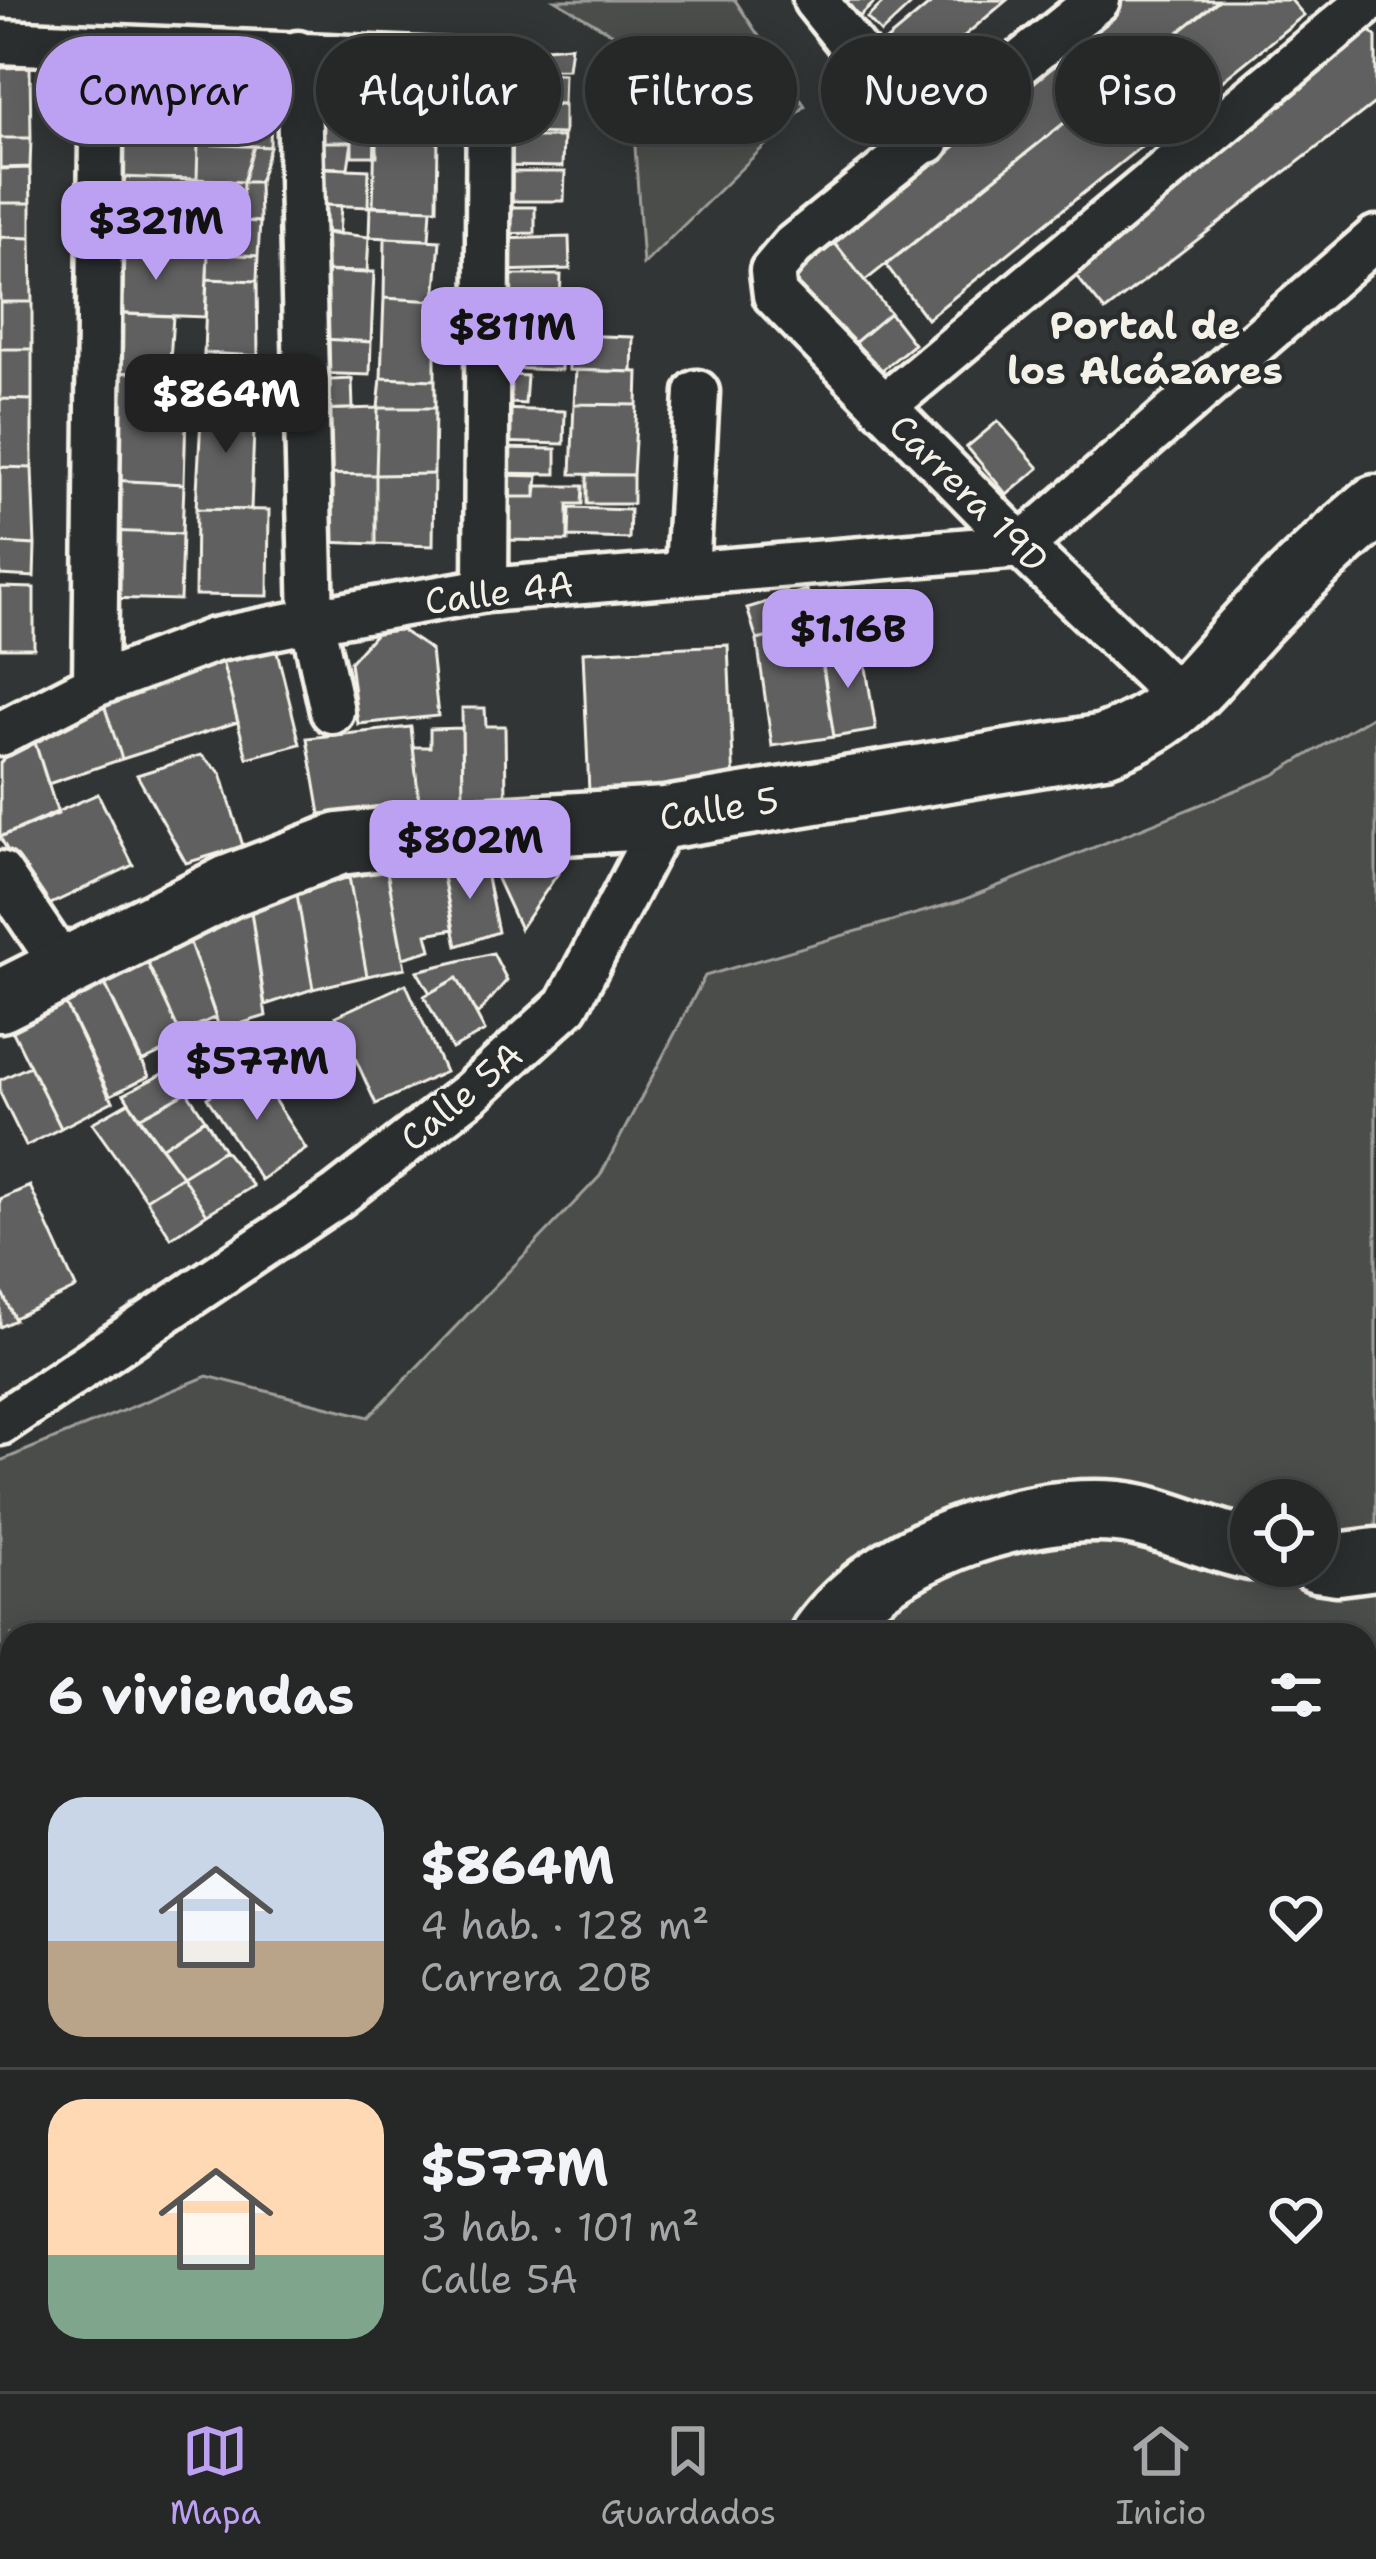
<!DOCTYPE html>
<html lang="es">
<head>
<meta charset="utf-8">
<style>
	:root { --surface:#262828; --page:#323434; --text:#f1f3f6; --muted:#a4a6a8; --line:#424445; --accent:#bca0f2 }
	body { margin:0; font-family:"Shantell Sans",sans-serif; background:var(--page); color:var(--text); height:100vh; display:flex; flex-direction:column; font-size:45px; white-space:nowrap }
	* { box-sizing:border-box; margin:0 }
	p { font-size:39px; color:var(--muted) }
	.icon { flex:none; width:66px; height:66px; fill:none; stroke:currentColor; stroke-width:2; stroke-linecap:round; stroke-linejoin:round }
	.map { position:relative; flex:1; overflow:hidden }
	.side { position:absolute; left:0px; top:1623px; width:1377px; height:768px; display:flex; flex-direction:column; background:var(--surface); border-radius:36px 36px 0 0; box-shadow:0 6px 30px #0003,0 0 0 3px var(--line) }
	.side>* { flex:none }
	.guide { position:absolute; left:36px; top:36px; width:1305px; height:108px; display:flex; gap:24px }
	.controls { position:absolute; left:1230px; top:1479px; display:grid; gap:24px }
	.controls a { display:grid; place-items:center; width:108px; height:108px; border-radius:50%; background:var(--surface); box-shadow:0 6px 30px #0003,0 0 0 3px var(--line); font-size:60px }
	.price { position:absolute; translate:-50% -102px; padding:0 27px; border-radius:24px; background:var(--accent); color:#111; font-size:39px; line-height:78px; filter:drop-shadow(0 3px 6px #0008) }
	.price::after { content:''; position:absolute; left:50%; top:72px; width:36px; height:27px; margin-left:-18px; background:inherit; clip-path:polygon(0 0,100% 0,50% 100%) }
	.price.active { background:#222; color:#fff }
	ul { padding:0; list-style:none }
	li { display:flex; align-items:center; gap:36px; height:300px; padding:0 48px }
	li+li { border-top:3px solid var(--line) }
	li span { display:grid; place-items:center; flex:none; width:336px; height:240px; border-radius:36px; color:#555 }
	li>.icon { margin-inline-start:auto }
	span .icon { width:144px; height:144px; fill:#fffc; stroke-width:1 }
	li b { font-size:51px }
	h2 { display:flex; justify-content:space-between; align-items:center; height:144px; padding:0 48px; font-size:51px }
	.pill { padding:0 42px; border-radius:54px; background:var(--surface); box-shadow:0 6px 30px #0003,0 0 0 3px var(--line); font-size:42px; line-height:108px }
	.pill.active { background:var(--accent); color:#111 }
	.tab-bar { display:flex; justify-content:space-around; align-items:center; height:168px; border-top:3px solid var(--line); background:var(--surface); font-size:33px; color:var(--muted) }
	.tab-bar a { display:grid; justify-items:center; gap:6px }
	.tab-bar .active { color:var(--accent) }
	.map>svg:first-child { display:block }
</style>
</head>
<body>
<div class="map">
<svg width="1376" height="2391" viewBox="0 0 1376 2391">
	<rect width="100%" height="100%" fill="#323535"/>
	<filter id="ink" filterUnits="userSpaceOnUse"><feTurbulence type="fractalNoise" baseFrequency=".00833" numOctaves="2"/><feDisplacementMap in="SourceGraphic" scale="24" xChannelSelector="R" yChannelSelector="G"/><feConvolveMatrix kernelMatrix="1 2 1 2 8 2 1 2 1" color-interpolation-filters="sRGB"/></filter>
	<g filter="url(#ink)">
		<path fill="#4b4d4c" stroke="#a09f9a" stroke-width="3" fill-rule="evenodd" d="M 555,0 L 735,0 L 805,106 L 643,265 L 628,43 Z
			M 1376,714 L 1376,2112 L 1365,2115 L 1365,1635 L 12,1635 L 12,2322 L 0,2321 L 0,1461 L 207,1376 L 369,1417 L 600,1176 L 705,976 L 963,900 L 1274,775 ZM 1251,1500 L 1317,1500 L 1317,1566 L 1251,1566 Z
			M 1376,2183 L 1376,2391 L 1006,2391 L 1023,2379 L 1365,2379 L 1365,2185 Z
			M 200,2379 L 428,2379 L 430,2391 L 199,2391 Z"/>
		<path fill="#5f605f" stroke="#f4f1e8" stroke-width="3" d="M 842,0 L 877,0 L 858,18 Z
			M 886,0 L 915,1 L 881,33 L 867,18 Z
			M 935,0 L 1007,0 L 905,86 L 875,50 Z
			M 1124,0 L 1219,0 L 865,281 L 829,236 Z
			M 1219,0 L 1291,0 L 1304,15 L 927,319 L 886,265 Z
			M 1362,21 L 1376,37 L 1376,102 L 1105,311 L 1068,266 Z
			M 571,46 L 568,69 L 493,70 L 495,52 Z
			M 30,67 L 31,138 L 0,138 L 0,68 Z
			M 498,71 L 564,74 L 563,104 L 497,101 Z
			M 111,72 L 272,75 L 270,147 L 198,144 L 197,179 L 109,177 Z
			M 438,78 L 438,134 L 403,133 L 406,80 Z
			M 303,79 L 406,80 L 405,111 L 377,111 L 377,156 L 352,156 L 352,142 L 302,142 Z
			M 496,105 L 564,105 L 564,134 L 496,132 Z
			M 375,132 L 438,134 L 437,209 L 373,207 Z
			M 497,137 L 563,137 L 562,167 L 496,166 Z
			M 0,138 L 31,138 L 30,168 L 0,169 Z
			M 302,142 L 352,142 L 348,168 L 304,167 Z
			M 198,144 L 254,146 L 243,182 L 197,179 Z
			M 254,146 L 270,147 L 259,182 L 243,182 Z
			M 30,167 L 31,203 L 0,203 L 0,168 Z
			M 304,167 L 369,170 L 368,207 L 307,204 Z
			M 497,172 L 565,172 L 564,201 L 497,201 Z
			M 121,177 L 243,182 L 241,221 L 108,214 Z
			M 243,182 L 259,182 L 260,222 L 241,221 Z
			M 0,203 L 31,203 L 31,238 L 0,237 Z
			M 307,204 L 341,206 L 339,235 L 309,230 Z
			M 370,206 L 431,209 L 429,240 L 369,237 Z
			M 497,207 L 535,207 L 535,233 L 497,234 Z
			M 108,214 L 260,222 L 258,256 L 107,249 Z
			M 309,230 L 369,237 L 367,273 L 313,271 Z
			M 0,237 L 31,238 L 32,302 L 0,302 Z
			M 569,237 L 570,269 L 498,271 L 498,239 Z
			M 385,238 L 440,241 L 435,301 L 384,298 Z
			M 835,243 L 890,313 L 846,350 L 790,279 Z
			M 107,249 L 208,253 L 205,317 L 105,313 Z
			M 208,253 L 258,256 L 257,281 L 207,279 Z
			M 313,271 L 374,272 L 371,342 L 307,338 Z
			M 495,275 L 561,275 L 560,304 L 495,304 Z
			M 207,279 L 257,281 L 258,356 L 204,353 Z
			M 384,298 L 435,301 L 435,380 L 381,378 Z
			M 0,302 L 32,302 L 32,349 L 0,349 Z
			M 498,311 L 564,312 L 564,337 L 497,336 Z
			M 890,313 L 914,344 L 870,380 L 846,350 Z
			M 121,314 L 173,316 L 169,375 L 117,372 Z
			M 569,335 L 633,337 L 632,372 L 569,370 Z
			M 307,338 L 371,342 L 370,375 L 306,373 Z
			M 496,338 L 562,340 L 561,370 L 495,368 Z
			M 0,349 L 32,349 L 32,400 L 0,399 Z
			M 204,353 L 258,356 L 255,402 L 202,400 Z
			M 576,370 L 638,372 L 637,405 L 574,404 Z
			M 117,372 L 187,377 L 184,484 L 110,480 Z
			M 499,374 L 527,376 L 525,404 L 496,402 Z
			M 381,378 L 435,380 L 435,408 L 378,408 Z
			M 352,379 L 353,409 L 310,410 L 310,381 Z
			M 0,399 L 32,400 L 32,468 L 0,467 Z
			M 202,400 L 255,402 L 251,510 L 196,509 Z
			M 574,404 L 637,405 L 633,475 L 571,474 Z
			M 378,408 L 435,408 L 434,474 L 376,475 Z
			M 378,408 L 376,475 L 317,474 L 310,410 Z
			M 492,409 L 565,411 L 564,444 L 492,442 Z
			M 998,421 L 1039,468 L 1007,495 L 967,447 Z
			M 496,448 L 556,449 L 556,474 L 495,473 Z
			M 0,467 L 32,468 L 35,545 L 0,543 Z
			M 317,474 L 376,475 L 376,544 L 323,542 Z
			M 434,474 L 433,546 L 376,544 L 376,475 Z
			M 500,475 L 538,476 L 536,497 L 502,497 Z
			M 587,475 L 633,475 L 633,504 L 587,504 Z
			M 110,480 L 184,484 L 182,534 L 108,531 Z
			M 536,486 L 583,486 L 582,504 L 568,504 L 568,541 L 501,540 L 502,497 L 536,497 Z
			M 570,508 L 630,510 L 629,539 L 569,537 Z
			M 196,509 L 269,510 L 268,596 L 195,595 Z
			M 108,531 L 182,534 L 180,600 L 105,598 Z
			M 0,543 L 35,545 L 34,577 L 0,575 Z
			M 0,587 L 34,588 L 34,648 L 0,648 Z
			M 807,590 L 816,626 L 757,640 L 747,608 Z
			M 816,626 L 834,737 L 772,746 L 757,640 Z
			M 401,630 L 431,650 L 438,716 L 358,724 L 350,662 L 377,632 Z
			M 275,643 L 300,744 L 247,758 L 221,657 Z
			M 862,643 L 876,730 L 834,737 L 821,653 Z
			M 728,645 L 734,785 L 589,792 L 583,652 Z
			M 221,657 L 238,722 L 122,759 L 100,693 Z
			M 100,693 L 122,759 L 48,784 L 31,730 Z
			M 462,708 L 485,708 L 486,726 L 505,726 L 506,799 L 463,799 Z
			M 411,727 L 419,802 L 320,814 L 307,738 Z
			M 462,728 L 463,799 L 419,802 L 413,747 L 430,747 L 430,729 Z
			M 31,730 L 58,814 L 0,837 L 0,763 Z
			M 201,755 L 221,773 L 243,846 L 186,863 L 137,775 Z
			M 98,794 L 133,865 L 40,909 L 0,837 Z
			M 484,863 L 498,932 L 457,946 L 441,867 Z
			M 565,863 L 520,929 L 491,866 Z
			M 441,867 L 454,929 L 427,934 L 431,950 L 403,958 L 387,871 Z
			M 387,871 L 405,968 L 367,976 L 349,877 Z
			M 349,877 L 367,976 L 313,989 L 297,894 Z
			M 297,894 L 313,989 L 265,1005 L 251,911 Z
			M 251,911 L 266,1016 L 220,1030 L 186,931 Z
			M 186,931 L 216,1017 L 180,1033 L 141,949 Z
			M 141,949 L 184,1042 L 141,1062 L 98,969 Z
			M 493,953 L 507,980 L 477,1015 L 457,978 L 430,993 L 417,971 Z
			M 98,969 L 149,1076 L 109,1096 L 58,988 Z
			M 457,978 L 485,1031 L 452,1049 L 424,996 Z
			M 406,984 L 445,1072 L 376,1104 L 336,1016 Z
			M 58,988 L 113,1101 L 61,1128 L 4,1014 Z
			M 30,1066 L 61,1128 L 26,1146 L 0,1093 L 0,1080 Z
			M 253,1067 L 306,1149 L 261,1180 L 207,1098 Z
			M 172,1069 L 187,1092 L 139,1118 L 124,1094 Z
			M 187,1092 L 205,1119 L 161,1148 L 139,1118 Z
			M 129,1102 L 182,1176 L 146,1199 L 92,1123 Z
			M 205,1119 L 224,1150 L 182,1176 L 161,1148 Z
			M 224,1150 L 253,1186 L 207,1214 L 182,1176 Z
			M 182,1176 L 207,1214 L 171,1238 L 146,1199 Z
			M 30,1186 L 76,1288 L 14,1318 L 0,1288 L 0,1199 Z
			M 0,1288 L 15,1320 L 0,1327 Z
			M 0,2346 L 12,2346 L 12,2379 L 192,2379 L 192,2391 L 0,2391 Z
			M 457,2379 L 511,2379 L 511,2391 L 456,2391 Z
			M 511,2379 L 568,2379 L 567,2391 L 511,2391 Z
			M 568,2379 L 632,2379 L 633,2391 L 567,2391 Z
			M 634,2379 L 750,2379 L 749,2391 L 634,2391 Z
			M 812,2379 L 850,2379 L 850,2391 L 811,2391 Z"/>
		<g fill="none" stroke-linecap="round" stroke-linejoin="round">
			<defs>
				<path id="street" d="M 815,0 L 928,141
					M 1098,0 L 793,246 L 772,271 L 775,295 L 1021,546 L 1185,703
					M 0,42 L 489,63 L 486,590
					M 298,53 L 312,620 L 332,711
					M 883,407 L 1370,0
					M 687,571 L 697,392
					M 95,685 L 102,47
					M 0,734 L 95,685 L 214,640 L 312,620 L 486,590 L 1021,546 L 1376,238
					M 0,873 L 65,969
					M 0,1423 L 336,1197 L 470,1093 L 567,1005 L 665,818
					M 904,2379 L 905,2391
					M 965,2391 L 979,2379"/>
				<path id="secondary" d="M 0,1001 L 229,886 L 339,844 L 462,830 L 665,818 L 1104,745 C 1180,718 1201,678 1253,622 C 1292,581 1332,542 1376,506
					M 1317,1561 L 1338,1564 L 1376,1559
					M 821,1635 C 880,1552 1018,1504 1118,1512 C 1162,1516 1207,1541 1251,1549
					M 0,2133 L 12,2133"/>
			</defs>
			<use href="#street" stroke="#f4f1e8" stroke-width="51"/>
			<use href="#secondary" stroke="#f4f1e8" stroke-width="69"/>
			<use href="#street" stroke="#2a2d2e" stroke-width="42"/>
			<use href="#secondary" stroke="#2a2d2e" stroke-width="60"/>
		</g>
	</g>
	<g text-anchor="middle" stroke-width="9" stroke-linejoin="round" paint-order="stroke">
		<g font-size="36" fill="#f4f1e8" stroke="#2a2d2e">
			<text transform="translate(969 493) rotate(45)" y="13">Carrera 19D</text>
			<text transform="translate(499 592) rotate(-7)" y="13">Calle 4A</text>
			<text transform="translate(719 808) rotate(-9)" y="13">Calle 5</text>
			<text transform="translate(461 1096) rotate(-40)" y="13">Calle 5A</text>
		</g>
		<g font-size="39" font-weight="bold" fill="#f4f1e8" stroke="#2a2d2e">
			<text x="1145" y="339">Portal de<tspan x="1145" dy="45">los Alcázares</tspan></text>
		</g>
	</g>
</svg>
<div class="controls">
<a><svg class="icon" aria-label="locate" viewBox="0 0 24 24"><circle cx="12" cy="12" r="6"/><path d="M12 2v4M12 18v4M2 12h4M18 12h4"/></svg></a>
</div>
<b class="price" style="left:156px;top:283px">$321M</b>
<b class="price" style="left:512px;top:389px">$811M</b>
<b class="price active" style="left:226px;top:456px">$864M</b>
<b class="price" style="left:848px;top:691px">$1.16B</b>
<b class="price" style="left:470px;top:902px">$802M</b>
<b class="price" style="left:257px;top:1123px">$577M</b>
<div class="guide">
<a class="pill active">Comprar</a>
<a class="pill">Alquilar</a>
<a class="pill">Filtros</a>
<a class="pill">Nuevo</a>
<a class="pill">Piso</a>
</div>
<section class="side">
<h2>6 viviendas<svg class="icon" aria-label="filters" viewBox="0 0 24 24"><path d="M4 7h16M4 17h16"/><circle cx="9" cy="7" r="2"/><circle cx="15" cy="17" r="2"/></svg></h2>
<ul>
<li><span style="background:linear-gradient(#c9d6e8 60%,#b9a48a 0)"><svg class="icon" aria-label="home" viewBox="0 0 24 24"><path d="M3 11l9-7 9 7M6 9v11h12V9"/></svg></span><div><b>$864M</b><p>4 hab. · 128 m²</p><p>Carrera 20B</p></div><svg class="icon" aria-label="heart" viewBox="0 0 24 24"><path d="M12 20l-8-8c-3-5 5-10 8-4 3-6 11-1 8 4z"/></svg></li>
<li><span style="background:linear-gradient(#ffd9b3 65%,#7fa58c 0)"><svg class="icon" aria-label="home" viewBox="0 0 24 24"><path d="M3 11l9-7 9 7M6 9v11h12V9"/></svg></span><div><b>$577M</b><p>3 hab. · 101 m²</p><p>Calle 5A</p></div><svg class="icon" aria-label="heart" viewBox="0 0 24 24"><path d="M12 20l-8-8c-3-5 5-10 8-4 3-6 11-1 8 4z"/></svg></li>
</ul>
</section>
</div>
<nav class="tab-bar">
<a class="active"><svg class="icon" aria-label="map" viewBox="0 0 24 24"><path d="M3 6l6-2 6 2 6-2v14l-6 2-6-2-6 2zM9 4v14M15 6v14"/></svg>Mapa</a>
<a><svg class="icon" aria-label="saved" viewBox="0 0 24 24"><path d="M7 4h10v16l-5-4-5 4z"/></svg>Guardados</a>
<a><svg class="icon" aria-label="home" viewBox="0 0 24 24"><path d="M3 11l9-7 9 7M6 9v11h12V9"/></svg>Inicio</a>
</nav>
</body>
</html>
